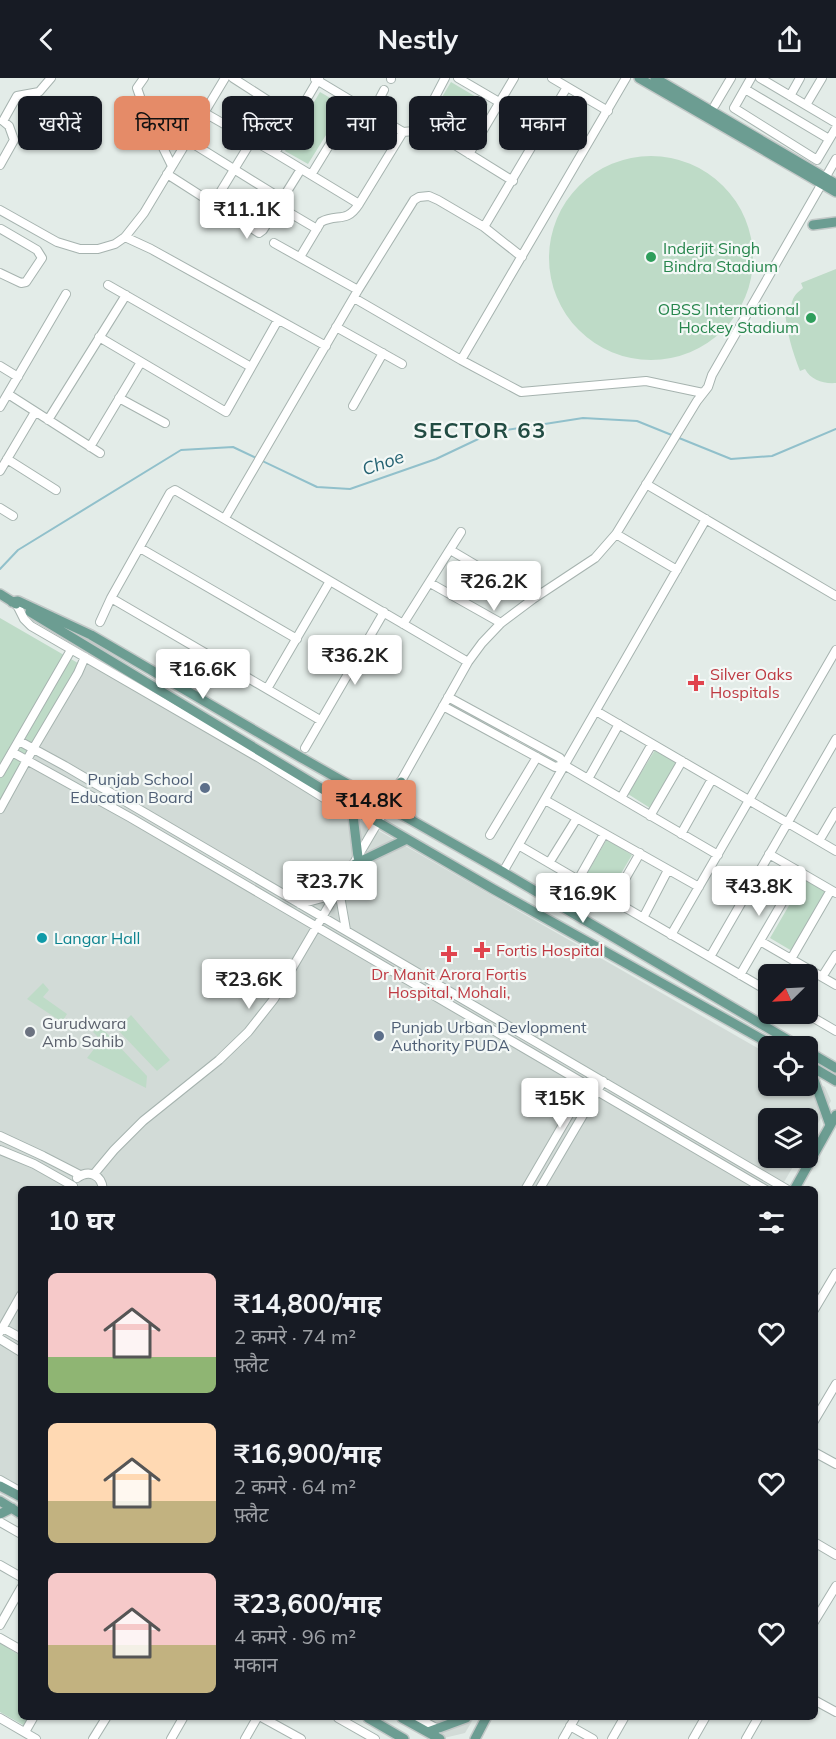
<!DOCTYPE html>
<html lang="hi">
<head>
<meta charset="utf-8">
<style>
	:root { --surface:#171b24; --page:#242831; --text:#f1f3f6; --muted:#9ea1a6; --accent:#e58b68 }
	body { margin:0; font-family:Mulish,"Noto Sans Devanagari",sans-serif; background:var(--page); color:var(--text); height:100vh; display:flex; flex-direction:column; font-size:22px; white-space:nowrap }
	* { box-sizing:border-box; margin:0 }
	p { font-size:20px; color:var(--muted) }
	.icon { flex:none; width:33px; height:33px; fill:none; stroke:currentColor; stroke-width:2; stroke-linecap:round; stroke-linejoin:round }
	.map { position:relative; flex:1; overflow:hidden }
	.details { position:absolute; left:18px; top:1108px; width:800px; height:534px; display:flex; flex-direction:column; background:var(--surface); border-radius:9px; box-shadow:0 2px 4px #0004 }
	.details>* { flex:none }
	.hud { position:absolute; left:18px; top:18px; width:801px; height:54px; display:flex; gap:12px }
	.needle { width:39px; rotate:246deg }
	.fabs { position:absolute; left:758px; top:886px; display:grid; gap:12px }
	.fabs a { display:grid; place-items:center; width:60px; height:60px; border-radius:9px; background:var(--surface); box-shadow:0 2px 4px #0004; font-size:30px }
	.price { position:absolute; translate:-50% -51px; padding:0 14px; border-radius:6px; background:#fff; color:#222; font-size:20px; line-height:39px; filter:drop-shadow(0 2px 3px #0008) }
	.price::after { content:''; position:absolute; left:50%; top:36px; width:18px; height:14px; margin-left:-9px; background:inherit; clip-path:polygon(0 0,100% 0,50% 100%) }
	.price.current { background:var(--accent); color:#111 }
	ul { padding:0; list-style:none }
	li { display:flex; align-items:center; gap:18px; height:150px; padding:0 30px }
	li span { display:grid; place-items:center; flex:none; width:168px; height:120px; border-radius:9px; color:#555 }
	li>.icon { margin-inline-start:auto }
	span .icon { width:72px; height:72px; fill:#fffc; stroke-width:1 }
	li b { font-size:26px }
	h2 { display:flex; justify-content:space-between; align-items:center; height:72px; padding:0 30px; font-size:26px }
	.chip { padding:0 21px; border-radius:9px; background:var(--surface); box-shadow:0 2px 4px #0004; font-size:21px; line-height:54px }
	.chip.current { background:var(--accent); color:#111 }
	header { display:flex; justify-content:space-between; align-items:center; height:78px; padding:0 30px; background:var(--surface); font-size:27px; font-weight:700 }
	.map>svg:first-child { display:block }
</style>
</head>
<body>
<header><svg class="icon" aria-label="back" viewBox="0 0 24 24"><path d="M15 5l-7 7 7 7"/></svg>Nestly<svg class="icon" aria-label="share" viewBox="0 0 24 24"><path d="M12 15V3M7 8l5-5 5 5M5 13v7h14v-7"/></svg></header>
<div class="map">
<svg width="836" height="1661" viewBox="0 0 836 1661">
	<rect width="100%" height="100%" fill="#e3ece8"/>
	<path fill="#d2dbd7" d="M 88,586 L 768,976 L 768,1008 L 807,1008 L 807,999 L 825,1009 L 831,1023 L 807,1064 L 807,1041 L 768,1041 L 768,1080 L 798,1080 L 780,1111 L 21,1112 L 21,1413 L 0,1400 L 0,733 Z
		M 409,1640 L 474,1640 L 465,1655 L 444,1660 Z"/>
	<path fill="#bedbc7" d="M 451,4 L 488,26 L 464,66 L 427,44 Z
		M 320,14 L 344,28 L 308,86 L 285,73 Z
		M549 180a102 102 0 1 1 204 0a102 102 0 1 1-204 0Z
		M 836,191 L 836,305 C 823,306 811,302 805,291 L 800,293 C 792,272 786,253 785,230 L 791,230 C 792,220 795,216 803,210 L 801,205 Z
		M 0,540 L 83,588 L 0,728 Z
		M 655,672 L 677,685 L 650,730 L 628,716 Z
		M 607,761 L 632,777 L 610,814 L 585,799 Z
		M 805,800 L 826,813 L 792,873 L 770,860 Z
		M 43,905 L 49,912 L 43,919 L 67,936 L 62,944 L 27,921 Z
		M 131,937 L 170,982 L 157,993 L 117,951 Z
		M 100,948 L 147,998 L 146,1010 L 87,980 L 101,962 L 93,954 Z
		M 0,1565 L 21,1578 L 21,1640 L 30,1640 L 25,1648 L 0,1634 Z"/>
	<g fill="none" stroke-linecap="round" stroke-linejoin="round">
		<path stroke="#91c0cb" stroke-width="2" d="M 0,491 L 18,472 L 181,372 L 233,369 L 317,409 L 350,411 L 436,381 L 493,354 L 583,340 L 637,343 L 731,381 L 772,378 L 836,351"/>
		<defs>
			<path id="minor" d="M 144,0 L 137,10 L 145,33 L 172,88
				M 233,0 L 295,40
				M 458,0 L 499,24
				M 552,0 L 608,33
				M 751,0 L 734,30 L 817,82 L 836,50
				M 760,0 L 836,45
				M 391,1 L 391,0
				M 745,11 L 829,61
				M 790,18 L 800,0
				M 355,25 L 403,54 L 359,126
				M 715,27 L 731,0
				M 806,27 L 822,0
				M 203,34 L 275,75 L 319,0
				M 372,35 L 384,12
				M 421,46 L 513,103
				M 403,54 L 414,53 L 421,46 L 445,0
				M 187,62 L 282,121
				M 275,75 L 359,126 C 346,146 338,135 321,144 L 300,179
				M 469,76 L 514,0
				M 0,87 L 14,62 L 9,48 L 3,43 L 17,18 L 39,14 L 51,0
				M 167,96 L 259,155 L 263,152 L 301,91
				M 311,97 L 355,25 L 315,1
				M 213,126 L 252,62
				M 278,128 L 317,151
				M 0,132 L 57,164 L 80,171 L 98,171 L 115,166 L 125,159 L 144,135 L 225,0
				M 484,149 L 567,9
				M 125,159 L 151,171 L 326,268
				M 274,165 L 358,212
				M 0,195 L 21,205 L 26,204 L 42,180 L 37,172 L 1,151
				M 108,207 L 251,289
				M 354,220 L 461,282 L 521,314 L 646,303 L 703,315
				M 336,249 L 402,286
				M 99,259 L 226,334 L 278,242
				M 461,282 L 626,0
				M 0,288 L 18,299
				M 8,316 L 100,375
				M 119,320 L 165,345
				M 353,328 L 383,275
				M 0,329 L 66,216
				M 48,342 L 126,217
				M 90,369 L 141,284
				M 7,381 L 56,412
				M 0,393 L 35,334
				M 646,406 L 836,518
				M 0,430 L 13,438
				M 225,440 L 358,212 L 414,122 L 419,119 L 429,118 L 438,122 L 484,149 L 522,179
				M 616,456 L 677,492
				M 140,470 L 297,561
				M 449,473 L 461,454
				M 430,505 L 501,545
				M 111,520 L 320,642
				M 17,527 L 24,541 L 31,548 L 261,681 L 353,738
				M 100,544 L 111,520 L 170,415 L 175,412 L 468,584
				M 403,546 L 449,473 L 452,473 L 533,521
				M 267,611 L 330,503
				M 448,619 L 560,680 L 564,687 L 718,777
				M 443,628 L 555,689 L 564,687
				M 596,633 L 836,773
				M 19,663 L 65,688 L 788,1112
				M 305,670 L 384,534
				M 12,674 L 131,740 L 766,1112
				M 0,695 L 71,572
				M 588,701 L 619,646
				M 621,720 L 652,666
				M 545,722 L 699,809
				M 0,731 L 33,671 L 78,595 L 85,579
				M 650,738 L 682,683
				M 681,756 L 712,701
				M 490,757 L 537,679
				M 819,763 L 836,734
				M 520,768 L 768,913
				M 769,776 L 836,815
				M 549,785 L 577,740
				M 503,794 L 706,441
				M 578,802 L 604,756
				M 339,812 L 346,852
				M 613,822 L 640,775
				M 300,826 L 337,816
				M 643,840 L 668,792
				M 671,857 L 836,572
				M 760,863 L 836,907
				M 710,879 L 836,661
				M 791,881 L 831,812
				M 740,897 L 800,794
				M 822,899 L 836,877
				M 807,936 L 836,953
				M 0,1058 L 43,1078 L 80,1097
				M 0,1072 L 34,1086 L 73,1108
				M 94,1096 L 114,1072 L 143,1043 L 219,982 L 248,954 L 274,921 L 378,744 L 468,584 L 482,565 L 501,545 L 533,521 L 595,480 L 616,456 L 697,323 L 708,309 L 712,297 L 836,81
				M 77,1100 C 89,1091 102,1097 103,1112
				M 525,1112 L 588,1004
				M 539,1112 L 603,1003
				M 814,1232 L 836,1195
				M 3,1250 L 21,1260
				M 0,1254 L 21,1217
				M 0,1261 L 21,1274
				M 814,1343 L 836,1306
				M 814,1374 L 836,1386
				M 0,1402 L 21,1414
				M 0,1444 L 21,1456
				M 814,1464 L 836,1477
				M 0,1487 L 21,1499
				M 814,1544 L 836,1508
				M 0,1547 L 21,1510
				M 0,1560 L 21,1572
				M 814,1622 L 836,1634
				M 0,1640 L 36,1661
				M 263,1640 L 301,1661
				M 338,1640 L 375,1661
				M 417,1640 L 438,1651
				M 570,1648 L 593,1661
				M 25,1654 L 33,1640
				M 93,1661 L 106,1640
				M 171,1661 L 183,1640
				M 245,1661 L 257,1640
				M 563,1661 L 575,1640
				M 612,1661 L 624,1640
				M 693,1661 L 705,1640
				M 746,1661 L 758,1640"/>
			<path id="major" d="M 639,0 L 836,114
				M 655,0 L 836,106
				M 813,147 L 836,144
				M 0,516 L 16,526
				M 12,524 L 18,523 L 91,557 L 300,679 L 503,794 L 800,969
				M 30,534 L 352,729 L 493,811 L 776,969
				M 401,704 L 411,741
				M 368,716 L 383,716 L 398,710
				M 352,729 L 358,779
				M 353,787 L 407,761
				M 807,973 L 836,990
				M 807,986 L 836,1003
				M 809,988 L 830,1047
				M 794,1112 L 836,1037
				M 0,1408 L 21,1419
				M 0,1423 L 21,1436
				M 0,1436 L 12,1430
				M 368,1640 L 404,1661
				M 402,1640 L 440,1661
				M 428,1654 L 466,1640
				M 475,1661 L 486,1640"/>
		</defs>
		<use href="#minor" stroke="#a6b3af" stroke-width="10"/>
		<use href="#major" stroke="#c2c8c7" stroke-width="12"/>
		<use href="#minor" stroke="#fff" stroke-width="8"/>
		<use href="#major" stroke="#6c9d92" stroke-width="9"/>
	</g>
	<g fill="#2e9e5b" stroke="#f3f8f6" stroke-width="2">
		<circle cx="651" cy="179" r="6"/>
		<circle cx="811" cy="240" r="6"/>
	</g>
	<g fill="#e0444e" stroke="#f3f8f6" stroke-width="2">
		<path d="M693 596h6v6h6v6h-6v6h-6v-6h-6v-6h6z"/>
		<path d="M479 863h6v6h6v6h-6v6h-6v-6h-6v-6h6z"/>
		<path d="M446 867h6v6h6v6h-6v6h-6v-6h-6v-6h6z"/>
	</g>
	<g fill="#5c6f8a" stroke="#f3f8f6" stroke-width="2">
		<circle cx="205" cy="710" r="6"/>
		<circle cx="379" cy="958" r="6"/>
	</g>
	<circle fill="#0f9aa8" stroke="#f3f8f6" stroke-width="2" cx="42" cy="860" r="6"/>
	<circle fill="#6b7280" stroke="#f3f8f6" stroke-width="2" cx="30" cy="954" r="6"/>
	<g text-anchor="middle" stroke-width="4.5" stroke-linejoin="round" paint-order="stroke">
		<g font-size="16" fill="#27864d" stroke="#f3f8f6" text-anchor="start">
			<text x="663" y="176">Inderjit Singh<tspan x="663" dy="18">Bindra Stadium</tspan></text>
			<text x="799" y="237" text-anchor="end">OBSS International<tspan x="799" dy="18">Hockey Stadium</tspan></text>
		</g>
		<g font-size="16" fill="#be3a42" stroke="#f3f8f6" text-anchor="start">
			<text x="710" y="602">Silver Oaks<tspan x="710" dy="18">Hospitals</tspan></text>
			<text x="496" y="878">Fortis Hospital</text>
			<text x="449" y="902" text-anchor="middle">Dr Manit Arora Fortis<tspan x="449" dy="18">Hospital, Mohali,</tspan></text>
		</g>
		<g font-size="16" fill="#4e5e75" stroke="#f3f8f6" text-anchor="end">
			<text x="193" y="707">Punjab School<tspan x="193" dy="18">Education Board</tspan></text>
			<text x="391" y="955" text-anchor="start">Punjab Urban Devlopment<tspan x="391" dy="18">Authority PUDA</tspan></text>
		</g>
		<g font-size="16" fill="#0d838f" stroke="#f3f8f6" text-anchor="start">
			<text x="54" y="866">Langar Hall</text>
		</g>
		<g font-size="16" fill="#5b616d" stroke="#f3f8f6" text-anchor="start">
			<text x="42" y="951">Gurudwara<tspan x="42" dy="18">Amb Sahib</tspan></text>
		</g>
		<g font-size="18" font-style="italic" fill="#246272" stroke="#f3f8f6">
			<text transform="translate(383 385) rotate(-19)" y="6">Choe</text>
		</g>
		<g font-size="22" font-weight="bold" letter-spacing="1.5" fill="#224c43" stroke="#f3f8f6">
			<text x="480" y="360">SECTOR 63</text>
		</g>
	</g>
</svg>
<div class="fabs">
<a><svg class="needle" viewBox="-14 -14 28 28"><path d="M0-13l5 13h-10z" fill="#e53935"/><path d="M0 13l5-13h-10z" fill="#9ea1a6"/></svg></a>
<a><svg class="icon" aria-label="locate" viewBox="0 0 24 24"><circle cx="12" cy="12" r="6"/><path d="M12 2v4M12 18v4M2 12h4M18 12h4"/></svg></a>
<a><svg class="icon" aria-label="layers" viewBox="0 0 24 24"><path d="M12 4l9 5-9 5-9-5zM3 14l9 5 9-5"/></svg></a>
</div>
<b class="price" style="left:247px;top:162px">₹11.1K</b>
<b class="price" style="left:494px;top:534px">₹26.2K</b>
<b class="price" style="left:355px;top:608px">₹36.2K</b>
<b class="price" style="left:203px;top:622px">₹16.6K</b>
<b class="price current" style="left:369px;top:753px">₹14.8K</b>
<b class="price" style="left:330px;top:834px">₹23.7K</b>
<b class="price" style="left:759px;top:839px">₹43.8K</b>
<b class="price" style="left:583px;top:846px">₹16.9K</b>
<b class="price" style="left:249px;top:932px">₹23.6K</b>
<b class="price" style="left:560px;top:1051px">₹15K</b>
<div class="hud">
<a class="chip">खरीदें</a>
<a class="chip current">किराया</a>
<a class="chip">फ़िल्टर</a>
<a class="chip">नया</a>
<a class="chip">फ़्लैट</a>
<a class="chip">मकान</a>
</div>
<section class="details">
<h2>10 घर<svg class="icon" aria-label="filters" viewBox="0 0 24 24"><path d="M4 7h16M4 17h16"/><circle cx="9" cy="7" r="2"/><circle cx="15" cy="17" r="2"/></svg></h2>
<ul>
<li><span style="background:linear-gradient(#f6c9c9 70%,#8fb573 0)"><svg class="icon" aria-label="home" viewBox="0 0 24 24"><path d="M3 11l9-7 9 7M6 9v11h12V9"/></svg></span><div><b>₹14,800/माह</b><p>2 कमरे · 74 m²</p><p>फ़्लैट</p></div><svg class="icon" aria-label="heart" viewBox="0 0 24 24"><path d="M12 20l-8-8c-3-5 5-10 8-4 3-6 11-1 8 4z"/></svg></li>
<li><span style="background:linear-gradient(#ffd9b3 65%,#c2b280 0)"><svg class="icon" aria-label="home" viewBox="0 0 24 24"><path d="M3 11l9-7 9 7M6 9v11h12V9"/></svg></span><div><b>₹16,900/माह</b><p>2 कमरे · 64 m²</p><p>फ़्लैट</p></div><svg class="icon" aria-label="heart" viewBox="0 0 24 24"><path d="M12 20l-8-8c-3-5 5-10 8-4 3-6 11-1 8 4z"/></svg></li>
<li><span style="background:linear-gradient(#f6c9c9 60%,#c2b280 0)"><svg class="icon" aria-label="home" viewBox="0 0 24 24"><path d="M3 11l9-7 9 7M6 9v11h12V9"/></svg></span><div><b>₹23,600/माह</b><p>4 कमरे · 96 m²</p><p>मकान</p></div><svg class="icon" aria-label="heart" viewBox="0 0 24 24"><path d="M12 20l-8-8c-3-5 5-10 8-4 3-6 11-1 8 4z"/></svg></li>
</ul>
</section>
</div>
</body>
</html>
